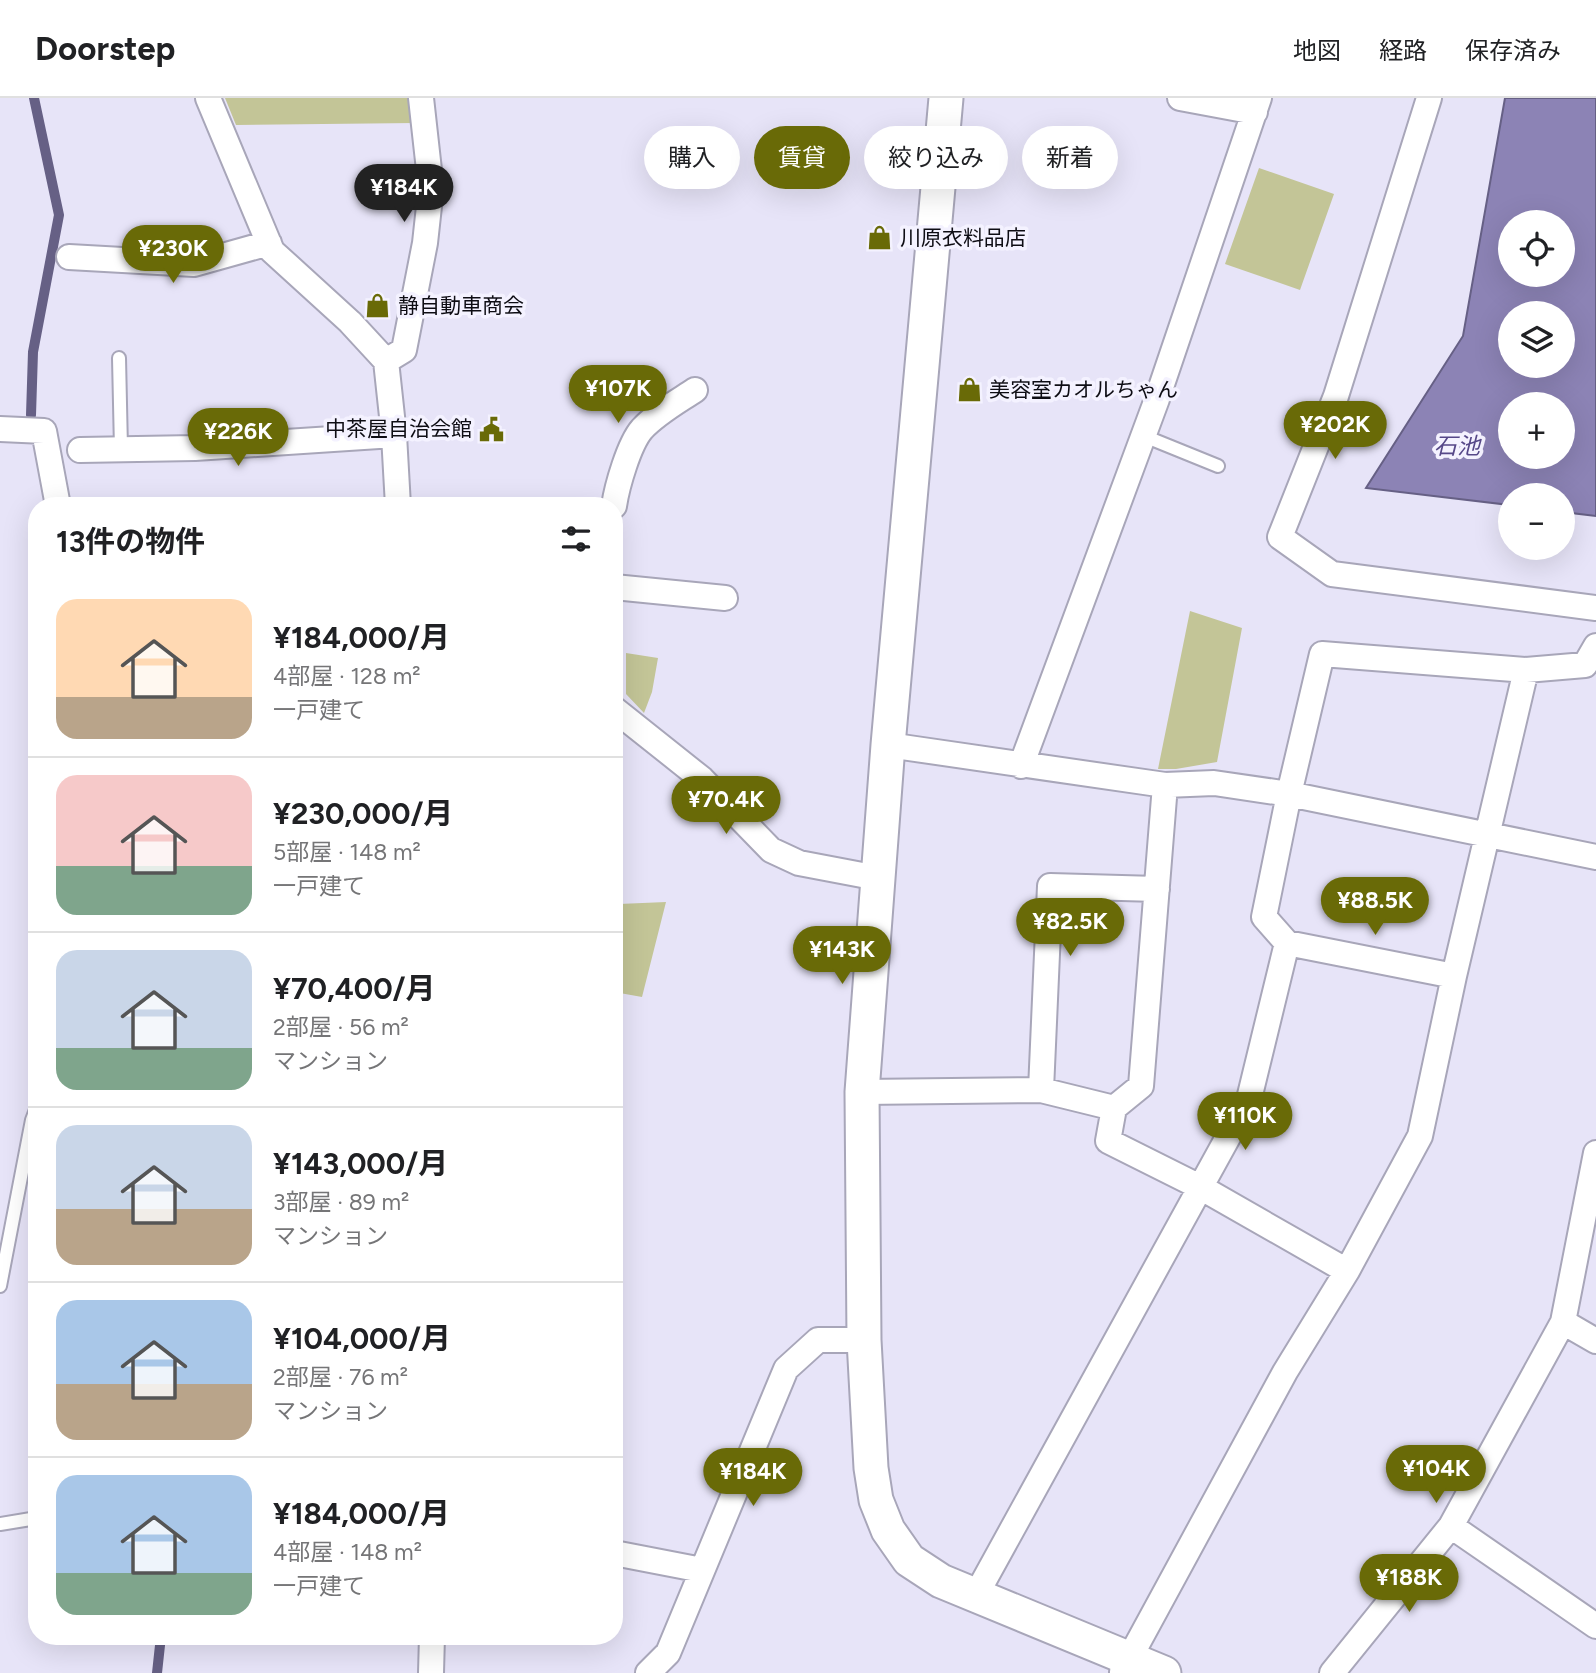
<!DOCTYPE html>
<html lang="ja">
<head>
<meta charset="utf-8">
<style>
	:root { --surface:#fff; --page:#f6f6f6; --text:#202124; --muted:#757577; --line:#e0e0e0; --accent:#696a07 }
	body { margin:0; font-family:Figtree,"Noto Sans JP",sans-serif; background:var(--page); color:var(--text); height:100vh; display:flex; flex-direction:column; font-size:26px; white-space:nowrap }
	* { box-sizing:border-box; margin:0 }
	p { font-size:23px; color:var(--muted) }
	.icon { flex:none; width:38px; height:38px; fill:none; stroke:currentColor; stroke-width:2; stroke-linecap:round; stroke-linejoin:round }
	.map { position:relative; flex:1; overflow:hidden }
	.sheet { position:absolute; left:28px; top:399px; width:595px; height:1148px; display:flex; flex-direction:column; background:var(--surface); border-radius:28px; box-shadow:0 7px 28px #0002 }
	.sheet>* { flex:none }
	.guide { position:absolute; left:644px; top:28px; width:665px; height:63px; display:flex; gap:14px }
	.controls { position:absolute; left:1498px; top:112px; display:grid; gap:14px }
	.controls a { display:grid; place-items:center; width:77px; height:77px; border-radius:50%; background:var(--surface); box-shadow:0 7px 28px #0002; font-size:35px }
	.price { position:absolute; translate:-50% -60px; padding:0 16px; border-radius:24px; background:var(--accent); color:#fff; font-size:23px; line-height:46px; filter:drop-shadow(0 2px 4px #0008) }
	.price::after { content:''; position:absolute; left:50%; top:42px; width:21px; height:16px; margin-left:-10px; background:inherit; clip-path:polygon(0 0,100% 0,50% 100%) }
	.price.selected { background:#222; color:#fff }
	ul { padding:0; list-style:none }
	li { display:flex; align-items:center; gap:21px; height:175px; padding:0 28px }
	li+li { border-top:2px solid var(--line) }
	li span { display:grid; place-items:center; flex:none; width:196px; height:140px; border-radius:21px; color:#555 }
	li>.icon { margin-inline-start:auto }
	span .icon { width:84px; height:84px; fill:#fffc; stroke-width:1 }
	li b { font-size:30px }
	h2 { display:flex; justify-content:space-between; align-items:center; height:84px; padding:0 28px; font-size:30px }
	.chip { padding:0 24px; border-radius:32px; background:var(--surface); box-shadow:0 7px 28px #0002; font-size:24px; line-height:63px }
	.chip.selected { background:var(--accent); color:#fff }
	header { display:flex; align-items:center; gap:42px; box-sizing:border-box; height:98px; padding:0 35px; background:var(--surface); border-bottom:2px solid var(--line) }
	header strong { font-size:33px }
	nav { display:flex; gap:38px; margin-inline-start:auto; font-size:24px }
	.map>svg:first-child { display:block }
</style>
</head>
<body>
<header>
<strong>Doorstep</strong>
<nav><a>地図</a><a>経路</a><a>保存済み</a></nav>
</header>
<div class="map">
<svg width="1596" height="1575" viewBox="0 0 1596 1575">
	<rect width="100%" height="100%" fill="#e7e4f8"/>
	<path fill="#c3c597" d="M 225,0 L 413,0 L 415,25 L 236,27 Z
		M 1259,70 L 1334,96 L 1300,192 L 1225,166 Z
		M 1190,513 L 1242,530 L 1217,664 L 1176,671 L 1158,671 Z
		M 626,555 L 658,560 L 652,594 L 644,615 L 626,596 Z
		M 666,804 L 642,899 L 614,894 L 614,819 L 619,806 Z"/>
	<path fill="#8c83b5" stroke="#666085" stroke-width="2" fill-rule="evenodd" d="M 1505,0 L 1596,0 L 1596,418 L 1563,414 L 1563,397 L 1510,397 L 1510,407 L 1366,390 L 1463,238 ZM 1510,124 L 1563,124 L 1563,177 L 1510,177 ZM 1510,215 L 1563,215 L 1563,268 L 1510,268 ZM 1510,306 L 1563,306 L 1563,359 L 1510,359 Z"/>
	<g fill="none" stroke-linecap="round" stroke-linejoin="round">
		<path stroke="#666085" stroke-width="10" d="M 31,317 L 33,254 L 59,117 L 34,0
			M 157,1575 L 161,1538"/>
		<defs>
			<path id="lane" d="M 119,260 L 121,351
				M 1144,338 L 1218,368
				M 0,1188 L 32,1022 L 37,1009
				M 0,1426 L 37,1420"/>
			<path id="street" d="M 208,0 L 272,153 L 350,224 L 386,263 L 394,337 L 398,408
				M 1180,0 L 1255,14
				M 1429,0 L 1336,298 L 1280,439 L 1332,476 L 1596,510
				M 69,159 L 194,166 L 269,145
				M 386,263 L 404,252 L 425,145 L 431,90 L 421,0
				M 0,331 L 44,333 L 58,408
				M 80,352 L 195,350 L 394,337
				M 614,408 C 617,388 629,346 642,331 C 657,315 677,304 695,292
				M 614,489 L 725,500
				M 614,611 L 702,681 L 771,752 L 799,765 L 878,780
				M 888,647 L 1165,687 L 1141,988 L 1114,1010
				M 1021,668 L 1157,301 L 1259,0
				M 1165,687 L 1214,685 L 1289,696 L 1596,759
				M 1287,845 L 1454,878
				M 1041,992 L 1050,788 L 1157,791
				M 862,994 L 1041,992 L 1114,1010 L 1108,1043 L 1200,1089 L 1347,1173
				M 1596,1055 L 1563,1224 L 1596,1243
				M 1563,1224 L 1451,1428 L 1596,1528
				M 614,1455 L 702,1472
				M 976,1497 L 1249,1001 L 1287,845 L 1264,819 L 1289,696 L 1322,556 L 1526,572 L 1585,567 L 1596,548
				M 1122,1574 L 1285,1274 L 1347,1173 L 1420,1038 L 1454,878 L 1526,572
				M 431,1575 L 432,1538
				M 648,1575 L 668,1555 L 786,1271 L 818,1242 L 864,1242
				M 1332,1575 L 1451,1428"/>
			<path id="secondary" d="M 946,0 L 888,647 L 862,994 L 864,1242 L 871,1370 L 876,1402 L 888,1432 L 909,1462 L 941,1483 L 1164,1575"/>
		</defs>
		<use href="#lane" stroke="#a8a6b9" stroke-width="16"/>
		<use href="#street" stroke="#a8a6b9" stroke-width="28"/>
		<use href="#secondary" stroke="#a8a6b9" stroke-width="37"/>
		<use href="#lane" stroke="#fff" stroke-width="12"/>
		<use href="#street" stroke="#fff" stroke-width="24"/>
		<use href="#secondary" stroke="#fff" stroke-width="33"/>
	</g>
	<defs>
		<symbol id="shop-bare" viewBox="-9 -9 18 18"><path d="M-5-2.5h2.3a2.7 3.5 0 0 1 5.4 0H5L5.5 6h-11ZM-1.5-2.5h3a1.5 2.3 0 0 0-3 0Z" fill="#696a07" stroke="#f4f2ff" stroke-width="2.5" paint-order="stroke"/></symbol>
		<symbol id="civic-bare" viewBox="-9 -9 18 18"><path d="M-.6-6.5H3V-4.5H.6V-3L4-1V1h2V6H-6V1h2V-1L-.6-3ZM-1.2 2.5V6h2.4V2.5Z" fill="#696a07" stroke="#f4f2ff" stroke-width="2.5" paint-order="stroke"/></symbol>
	</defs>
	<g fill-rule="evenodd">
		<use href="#shop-bare" x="862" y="122" width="35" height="35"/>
		<use href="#shop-bare" x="360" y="190" width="35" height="35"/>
		<use href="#shop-bare" x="952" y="274" width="35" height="35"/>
		<use href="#civic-bare" x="474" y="314" width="35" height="35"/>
	</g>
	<g text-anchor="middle" stroke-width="7" stroke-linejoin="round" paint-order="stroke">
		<g font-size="21" fill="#0e0d14" stroke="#f4f2ff" text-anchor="start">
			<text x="900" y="147">川原衣料品店</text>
			<text x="398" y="215">静自動車商会</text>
			<text x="989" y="299">美容室カオルちゃん</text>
			<text x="472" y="338" text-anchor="end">中茶屋自治会館</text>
		</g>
		<g font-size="23" font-style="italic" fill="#564889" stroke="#f4f2ff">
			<text x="1457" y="356">石池</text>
		</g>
	</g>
</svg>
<div class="controls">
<a><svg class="icon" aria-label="locate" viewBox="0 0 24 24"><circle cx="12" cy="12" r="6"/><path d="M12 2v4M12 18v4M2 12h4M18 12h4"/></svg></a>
<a><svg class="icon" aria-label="layers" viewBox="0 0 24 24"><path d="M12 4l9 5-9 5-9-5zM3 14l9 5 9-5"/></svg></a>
<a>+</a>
<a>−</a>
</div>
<b class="price selected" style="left:404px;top:126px">¥184K</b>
<b class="price" style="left:173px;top:187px">¥230K</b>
<b class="price" style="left:618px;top:327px">¥107K</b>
<b class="price" style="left:1335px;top:363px">¥202K</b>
<b class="price" style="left:238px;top:370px">¥226K</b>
<b class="price" style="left:726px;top:738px">¥70.4K</b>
<b class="price" style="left:1375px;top:839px">¥88.5K</b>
<b class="price" style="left:1070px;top:860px">¥82.5K</b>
<b class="price" style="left:842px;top:888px">¥143K</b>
<b class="price" style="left:1245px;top:1054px">¥110K</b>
<b class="price" style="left:1436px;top:1407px">¥104K</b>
<b class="price" style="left:753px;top:1410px">¥184K</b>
<b class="price" style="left:1409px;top:1516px">¥188K</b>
<div class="guide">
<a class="chip">購入</a>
<a class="chip selected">賃貸</a>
<a class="chip">絞り込み</a>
<a class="chip">新着</a>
</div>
<section class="sheet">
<h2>13件の物件<svg class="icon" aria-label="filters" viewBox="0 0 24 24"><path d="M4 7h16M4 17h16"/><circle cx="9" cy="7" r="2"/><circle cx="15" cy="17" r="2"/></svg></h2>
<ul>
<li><span style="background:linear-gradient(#ffd9b3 70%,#b9a48a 0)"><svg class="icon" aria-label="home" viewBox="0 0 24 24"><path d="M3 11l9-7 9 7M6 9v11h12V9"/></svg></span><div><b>¥184,000/月</b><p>4部屋 · 128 m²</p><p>一戸建て</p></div></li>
<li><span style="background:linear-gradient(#f6c9c9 65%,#7fa58c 0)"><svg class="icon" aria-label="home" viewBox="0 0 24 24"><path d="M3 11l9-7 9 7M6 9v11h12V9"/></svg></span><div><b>¥230,000/月</b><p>5部屋 · 148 m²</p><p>一戸建て</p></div></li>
<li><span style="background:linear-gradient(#c9d6e8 70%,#7fa58c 0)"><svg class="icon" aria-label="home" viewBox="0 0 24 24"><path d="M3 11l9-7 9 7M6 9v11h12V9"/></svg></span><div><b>¥70,400/月</b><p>2部屋 · 56 m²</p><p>マンション</p></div></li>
<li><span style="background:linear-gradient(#c9d6e8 60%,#b9a48a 0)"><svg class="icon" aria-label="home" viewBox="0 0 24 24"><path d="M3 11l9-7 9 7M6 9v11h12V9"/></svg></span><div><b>¥143,000/月</b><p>3部屋 · 89 m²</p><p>マンション</p></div></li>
<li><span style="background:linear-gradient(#a9c7e8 60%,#b9a48a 0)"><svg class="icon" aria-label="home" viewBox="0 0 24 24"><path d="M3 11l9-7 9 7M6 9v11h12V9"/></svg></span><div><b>¥104,000/月</b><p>2部屋 · 76 m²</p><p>マンション</p></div></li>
<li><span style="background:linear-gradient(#a9c7e8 70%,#7fa58c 0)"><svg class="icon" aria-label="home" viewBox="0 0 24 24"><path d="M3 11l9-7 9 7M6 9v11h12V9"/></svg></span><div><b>¥184,000/月</b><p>4部屋 · 148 m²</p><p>一戸建て</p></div></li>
</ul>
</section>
</div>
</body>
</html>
